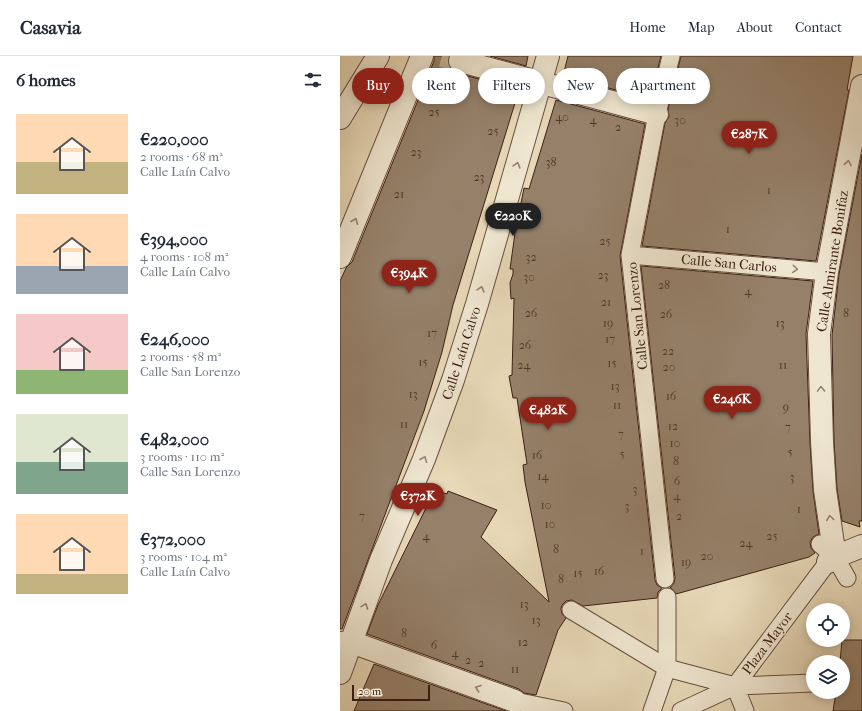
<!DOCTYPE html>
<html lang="en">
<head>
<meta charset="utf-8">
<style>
	:root { --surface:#fff; --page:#f2f2f3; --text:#1f2937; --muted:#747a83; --line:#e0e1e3; --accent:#8f2418 }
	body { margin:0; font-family:"IM FELL French Canon",serif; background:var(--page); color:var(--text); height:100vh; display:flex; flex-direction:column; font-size:15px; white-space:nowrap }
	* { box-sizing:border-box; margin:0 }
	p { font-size:13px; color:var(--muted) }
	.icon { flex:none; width:22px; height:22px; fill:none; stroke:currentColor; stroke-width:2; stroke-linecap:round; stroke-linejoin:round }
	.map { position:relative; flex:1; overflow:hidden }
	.drawer { display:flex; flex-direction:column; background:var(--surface); width:340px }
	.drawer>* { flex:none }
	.top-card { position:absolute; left:12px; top:12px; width:380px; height:36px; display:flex; gap:8px }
	.tools { position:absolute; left:466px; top:547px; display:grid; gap:8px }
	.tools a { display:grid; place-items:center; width:44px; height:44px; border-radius:50%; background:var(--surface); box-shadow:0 2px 10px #0003; font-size:20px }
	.scale { position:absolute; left:12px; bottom:10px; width:78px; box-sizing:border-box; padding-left:4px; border:2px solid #3d2015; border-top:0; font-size:11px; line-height:14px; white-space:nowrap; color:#3d2015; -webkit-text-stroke:3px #efe6d0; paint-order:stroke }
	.price { position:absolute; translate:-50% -34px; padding:0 9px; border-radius:14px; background:var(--accent); color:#fff; font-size:13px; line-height:26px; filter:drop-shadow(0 1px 2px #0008) }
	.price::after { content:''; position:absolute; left:50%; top:24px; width:12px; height:9px; margin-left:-6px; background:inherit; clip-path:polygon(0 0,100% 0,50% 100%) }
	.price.selected { background:#222; color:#fff }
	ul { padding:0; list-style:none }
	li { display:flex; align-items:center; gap:12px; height:100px; padding:0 16px }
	li span { display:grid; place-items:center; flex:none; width:112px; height:80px; border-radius:0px; color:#555 }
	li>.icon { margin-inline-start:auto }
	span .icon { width:48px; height:48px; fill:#fffc; stroke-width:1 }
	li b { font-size:17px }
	h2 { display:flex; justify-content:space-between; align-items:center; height:48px; padding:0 16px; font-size:17px }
	.pill { padding:0 14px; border-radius:18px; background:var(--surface); box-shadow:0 2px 10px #0003; font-size:14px; line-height:36px }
	.pill.selected { background:var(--accent); color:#fff }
	header { display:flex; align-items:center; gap:24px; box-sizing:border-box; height:56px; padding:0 20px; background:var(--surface); border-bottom:1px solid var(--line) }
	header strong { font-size:19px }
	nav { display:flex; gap:22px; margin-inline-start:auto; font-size:14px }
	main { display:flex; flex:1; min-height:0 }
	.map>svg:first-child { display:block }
</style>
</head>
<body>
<header>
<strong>Casavia</strong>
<nav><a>Home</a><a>Map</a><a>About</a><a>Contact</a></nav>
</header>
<main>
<section class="drawer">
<h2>6 homes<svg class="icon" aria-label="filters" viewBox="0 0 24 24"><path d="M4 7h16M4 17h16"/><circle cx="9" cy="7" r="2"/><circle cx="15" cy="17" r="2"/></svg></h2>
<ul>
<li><span style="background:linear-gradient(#ffd9b3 60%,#c2b280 0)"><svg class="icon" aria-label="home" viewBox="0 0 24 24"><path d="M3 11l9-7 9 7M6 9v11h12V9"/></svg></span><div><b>€220,000</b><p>2 rooms · 68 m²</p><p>Calle Laín Calvo</p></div></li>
<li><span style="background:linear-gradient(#ffd9b3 65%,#9aa5b1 0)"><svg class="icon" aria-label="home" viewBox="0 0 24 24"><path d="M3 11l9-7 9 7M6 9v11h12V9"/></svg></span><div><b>€394,000</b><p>4 rooms · 108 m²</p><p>Calle Laín Calvo</p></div></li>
<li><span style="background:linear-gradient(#f6c9c9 70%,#8fb573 0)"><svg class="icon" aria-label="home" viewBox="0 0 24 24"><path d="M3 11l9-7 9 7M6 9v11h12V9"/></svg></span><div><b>€246,000</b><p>2 rooms · 58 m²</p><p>Calle San Lorenzo</p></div></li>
<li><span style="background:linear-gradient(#dfe7d0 60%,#7fa58c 0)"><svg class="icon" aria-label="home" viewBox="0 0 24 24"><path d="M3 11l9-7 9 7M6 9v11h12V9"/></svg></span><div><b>€482,000</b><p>3 rooms · 110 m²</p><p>Calle San Lorenzo</p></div></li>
<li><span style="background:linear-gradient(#ffd9b3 75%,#c2b280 0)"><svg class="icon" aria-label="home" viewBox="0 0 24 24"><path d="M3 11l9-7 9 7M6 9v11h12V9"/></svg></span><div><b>€372,000</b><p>3 rooms · 104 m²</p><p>Calle Laín Calvo</p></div></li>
</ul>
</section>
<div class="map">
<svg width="522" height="655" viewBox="0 0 522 655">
	<rect width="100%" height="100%" fill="#e7d8b7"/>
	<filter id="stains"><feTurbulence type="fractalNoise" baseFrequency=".005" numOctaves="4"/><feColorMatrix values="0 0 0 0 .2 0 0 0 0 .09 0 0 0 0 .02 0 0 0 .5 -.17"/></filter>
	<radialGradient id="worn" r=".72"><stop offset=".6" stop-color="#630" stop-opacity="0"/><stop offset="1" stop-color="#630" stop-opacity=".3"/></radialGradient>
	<path fill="#958069" stroke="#3d2015" d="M 94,0 L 109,0 L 108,9 L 111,14 L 117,17 L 179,34 L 113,249 L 102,296 L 84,355 L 2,573 L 0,573 L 0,225 L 6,212 L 12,206 L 94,5 Z
		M 150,0 L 188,0 L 186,10 Z
		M 228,0 L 321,0 L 310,43 L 223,20 Z
		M 341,0 L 513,0 L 507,34 L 509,34 L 476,205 L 302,190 L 325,67 L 329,61 L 328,53 Z
		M 216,44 L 305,68 L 280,200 L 315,524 L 317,529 L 322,532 L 318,536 L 317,542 L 243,550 L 232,544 L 226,545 L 222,549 L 221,553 L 222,558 L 226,562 L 218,574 L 196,639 L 184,637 L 179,633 L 27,578 L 38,549 L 95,434 L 107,438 L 108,435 L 157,454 L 141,481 L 209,546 L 185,426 L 183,409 L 187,408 L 177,342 L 173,342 L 169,320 L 172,319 L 174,242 L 171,243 L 170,227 L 173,218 L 173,213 L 170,213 L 175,177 L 184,132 L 189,133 Z
		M 522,98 L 522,465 L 519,465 L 520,471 L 502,465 L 497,433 L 494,385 L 492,279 L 499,218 Z
		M 301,210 L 473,225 L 466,278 L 470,387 L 473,435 L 479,478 L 473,481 L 470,486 L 471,492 L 475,497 L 469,501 L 336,538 L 332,533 L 330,532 L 334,527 L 335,522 Z
		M 502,584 L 522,584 L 522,655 L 493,655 L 496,636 L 503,636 L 503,606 L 500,606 Z
		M 34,608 L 166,655 L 14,655 Z"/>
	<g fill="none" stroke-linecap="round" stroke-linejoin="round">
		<path stroke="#c5b397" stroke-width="22" stroke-dasharray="22 11" stroke-linecap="butt" d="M 102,0 L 120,5"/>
		<defs>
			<path id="pedestrian" d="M 290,199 L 487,216
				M 480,488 L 495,501 L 507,522
				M 325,523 L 290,199 L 317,58 L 331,0
				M 231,554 L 327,612 L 395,630 L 473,627
				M 395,630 L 405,655
				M 175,645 L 224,655
				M 312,655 L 327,612 L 327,541
				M 341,655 L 395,630 L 488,506"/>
			<path id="minor" d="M 120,5 L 317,58
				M 0,62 L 38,0
				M 0,201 L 82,0
				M 495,501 L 485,434 L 482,386 L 479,278 L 487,216 L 522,30
				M 488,506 L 495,501 L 522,490
				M 0,587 L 11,586 L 175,645
				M 0,617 L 41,504 L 84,403 L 113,324 L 137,248 L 208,0"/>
		</defs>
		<use href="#pedestrian" stroke="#684e3e" stroke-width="19"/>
		<use href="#minor" stroke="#684e3e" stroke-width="24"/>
		<use href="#pedestrian" stroke="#efe6d0" stroke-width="17"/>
		<use href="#minor" stroke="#efe6d0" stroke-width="22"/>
	</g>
	<defs><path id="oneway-chevron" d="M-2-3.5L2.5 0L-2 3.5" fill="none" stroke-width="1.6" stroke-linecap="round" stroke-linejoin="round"/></defs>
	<g stroke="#968372">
		<use href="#oneway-chevron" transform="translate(508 107) rotate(-79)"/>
		<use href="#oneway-chevron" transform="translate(177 109) rotate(-74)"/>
		<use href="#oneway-chevron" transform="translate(15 165) rotate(-68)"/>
		<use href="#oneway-chevron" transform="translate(455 213) rotate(5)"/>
		<use href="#oneway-chevron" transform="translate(141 233) rotate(-74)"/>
		<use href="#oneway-chevron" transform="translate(481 333) rotate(-92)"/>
		<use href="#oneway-chevron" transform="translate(84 403) rotate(-68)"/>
		<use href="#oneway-chevron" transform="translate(490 462) rotate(-98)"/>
		<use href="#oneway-chevron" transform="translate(25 550) rotate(-70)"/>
		<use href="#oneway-chevron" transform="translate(138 632) rotate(-160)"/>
	</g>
	<g text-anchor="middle" stroke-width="3" stroke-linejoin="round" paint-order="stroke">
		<g font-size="12" fill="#53382a">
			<text x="94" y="60">25</text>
			<text x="222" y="65">40</text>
			<text x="253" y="68">4</text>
			<text x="340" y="68">30</text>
			<text x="278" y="75">2</text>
			<text x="153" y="79">25</text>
			<text x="76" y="100">23</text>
			<text x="211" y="110">38</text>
			<text x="139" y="125">23</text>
			<text x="429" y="138">1</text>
			<text x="59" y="142">21</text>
			<text x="388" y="177">1</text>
			<text x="265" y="189">25</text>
			<text x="191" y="205">32</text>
			<text x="263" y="223">23</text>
			<text x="189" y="225">30</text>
			<text x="324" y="233">28</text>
			<text x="408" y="239">4</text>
			<text x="266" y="250">21</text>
			<text x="191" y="261">26</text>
			<text x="506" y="261">8</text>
			<text x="326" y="262">26</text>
			<text x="268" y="271">19</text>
			<text x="440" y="271">13</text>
			<text x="92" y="281">17</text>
			<text x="270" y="287">17</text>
			<text x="185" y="293">26</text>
			<text x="328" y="299">22</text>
			<text x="83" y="310">15</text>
			<text x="272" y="311">15</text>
			<text x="184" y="313">24</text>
			<text x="443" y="313">11</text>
			<text x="329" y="315">20</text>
			<text x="275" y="334">13</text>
			<text x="73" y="342">13</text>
			<text x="331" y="344">16</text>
			<text x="277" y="353">11</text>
			<text x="446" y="355">9</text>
			<text x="64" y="372">11</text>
			<text x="333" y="374">12</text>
			<text x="448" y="375">7</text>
			<text x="281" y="382">7</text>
			<text x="335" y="391">10</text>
			<text x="450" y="400">5</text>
			<text x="282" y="402">5</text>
			<text x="197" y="403">16</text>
			<text x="336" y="409">8</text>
			<text x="203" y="424">14</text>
			<text x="452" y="425">3</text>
			<text x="337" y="429">6</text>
			<text x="295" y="437">3</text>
			<text x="337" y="444">4</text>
			<text x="206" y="453">10</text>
			<text x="287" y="454">3</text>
			<text x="459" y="457">1</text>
			<text x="22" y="464">7</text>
			<text x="339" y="464">2</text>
			<text x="210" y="472">10</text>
			<text x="86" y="484">4</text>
			<text x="432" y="484">25</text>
			<text x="406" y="491">24</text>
			<text x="216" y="497">8</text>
			<text x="302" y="499">1</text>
			<text x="367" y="504">20</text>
			<text x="346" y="510">19</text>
			<text x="259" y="519">16</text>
			<text x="238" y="521">15</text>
			<text x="221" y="527">8</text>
			<text x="184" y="552">13</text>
			<text x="196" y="568">13</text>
			<text x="64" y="581">8</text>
			<text x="183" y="590">12</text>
			<text x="94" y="593">6</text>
			<text x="115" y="601">4</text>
			<text x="128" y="608">2</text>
			<text x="141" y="611">2</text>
			<text x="175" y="617">11</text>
		</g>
		<g font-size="14" fill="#3d2015" stroke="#efe6d0">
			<text transform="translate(492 205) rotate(-81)" y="5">Calle Almirante Bonifaz</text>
			<text transform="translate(389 207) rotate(5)" y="5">Calle San Carlos</text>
			<text transform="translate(297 260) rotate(-96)" y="5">Calle San Lorenzo</text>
			<text transform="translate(121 297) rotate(-72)" y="5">Calle Laín Calvo</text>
			<text transform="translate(427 587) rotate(-53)" y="5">Plaza Mayor</text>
		</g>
	</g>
	<rect width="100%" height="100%" filter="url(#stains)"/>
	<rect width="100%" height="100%" fill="url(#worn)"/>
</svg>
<div class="tools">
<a><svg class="icon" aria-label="locate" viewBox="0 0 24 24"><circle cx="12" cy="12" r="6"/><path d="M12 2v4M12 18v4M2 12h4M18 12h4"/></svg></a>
<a><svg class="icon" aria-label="layers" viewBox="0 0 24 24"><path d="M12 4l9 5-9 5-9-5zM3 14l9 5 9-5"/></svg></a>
</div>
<div class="scale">20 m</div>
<b class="price" style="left:409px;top:99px">€287K</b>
<b class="price selected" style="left:173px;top:181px">€220K</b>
<b class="price" style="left:69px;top:238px">€394K</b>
<b class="price" style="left:392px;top:364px">€246K</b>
<b class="price" style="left:208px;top:375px">€482K</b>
<b class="price" style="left:78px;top:461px">€372K</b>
<div class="top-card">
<a class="pill selected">Buy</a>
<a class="pill">Rent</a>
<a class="pill">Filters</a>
<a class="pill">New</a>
<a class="pill">Apartment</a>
</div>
</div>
</main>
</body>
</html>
